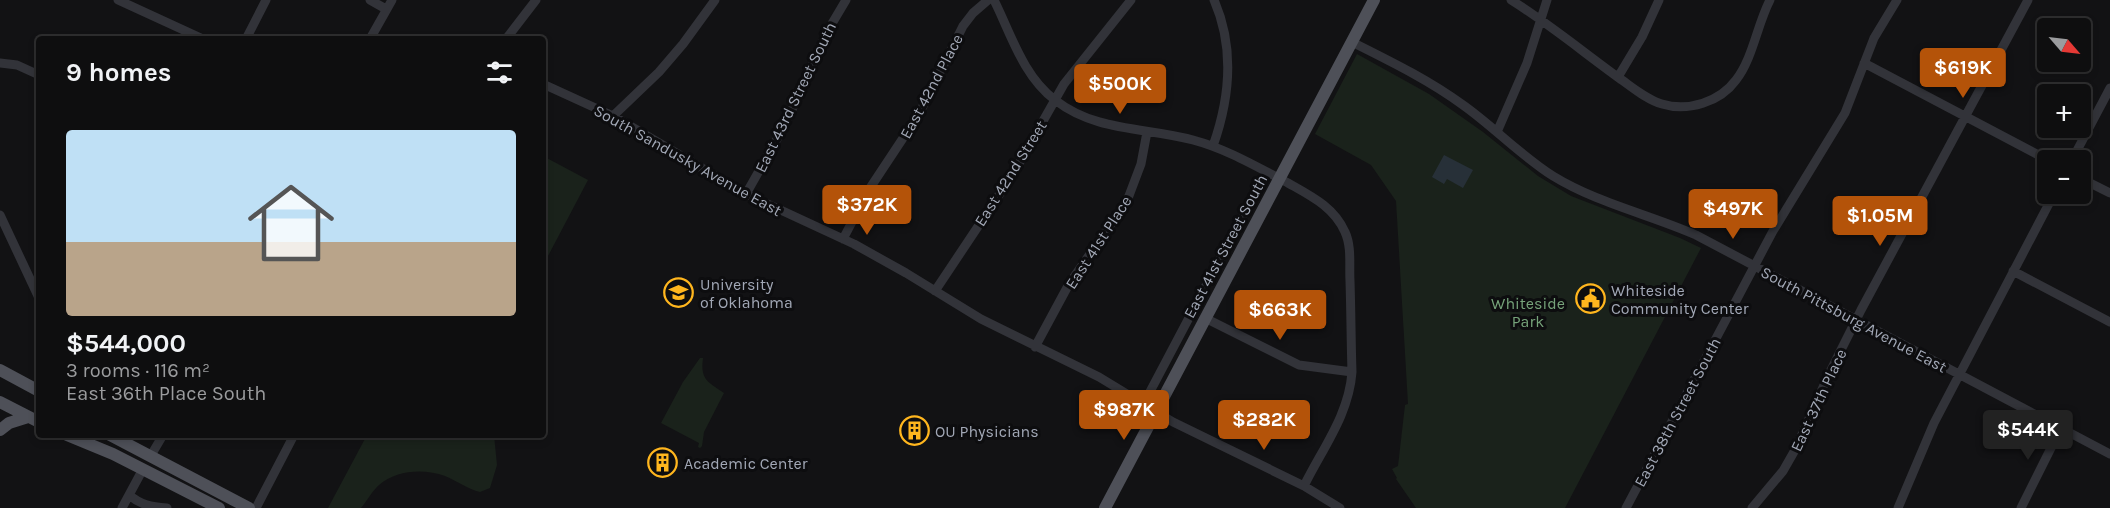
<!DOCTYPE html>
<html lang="en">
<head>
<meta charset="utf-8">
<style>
	:root { --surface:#0e0e0f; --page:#171718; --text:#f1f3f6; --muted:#9b9c9e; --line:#2e2e2f; --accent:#b45309 }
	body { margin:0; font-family:Karla,sans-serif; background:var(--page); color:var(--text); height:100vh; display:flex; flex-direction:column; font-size:22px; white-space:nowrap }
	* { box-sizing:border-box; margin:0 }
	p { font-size:20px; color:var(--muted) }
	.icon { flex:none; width:33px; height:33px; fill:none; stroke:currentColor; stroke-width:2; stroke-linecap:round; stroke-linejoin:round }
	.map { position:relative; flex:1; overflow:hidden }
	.sheet { position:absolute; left:36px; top:36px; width:510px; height:402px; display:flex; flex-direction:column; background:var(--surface); border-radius:6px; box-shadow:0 3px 9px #0003,0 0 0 2px var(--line) }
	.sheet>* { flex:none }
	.needle { width:39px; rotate:118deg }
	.buttons { position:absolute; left:2037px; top:18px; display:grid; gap:12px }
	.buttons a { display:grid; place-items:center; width:54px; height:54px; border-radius:6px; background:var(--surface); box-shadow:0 3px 9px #0003,0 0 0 2px var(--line); font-size:30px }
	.price { position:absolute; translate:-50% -51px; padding:0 14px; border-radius:6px; background:var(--accent); color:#fff; font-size:20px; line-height:39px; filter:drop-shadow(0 2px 3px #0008) }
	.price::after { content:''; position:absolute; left:50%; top:36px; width:18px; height:14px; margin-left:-9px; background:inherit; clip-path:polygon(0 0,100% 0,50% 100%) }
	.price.current { background:#222; color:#fff }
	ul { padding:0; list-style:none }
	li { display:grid; align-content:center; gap:12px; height:318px; padding:0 30px }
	li span { display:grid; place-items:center; height:186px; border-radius:6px; color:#555 }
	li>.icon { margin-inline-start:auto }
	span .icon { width:108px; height:108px; fill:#fffc; stroke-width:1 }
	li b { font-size:26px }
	h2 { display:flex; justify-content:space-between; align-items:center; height:72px; padding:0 30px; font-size:26px }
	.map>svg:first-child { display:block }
</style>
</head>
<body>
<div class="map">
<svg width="2110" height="508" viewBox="0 0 2110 508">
	<rect width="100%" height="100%" fill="#121214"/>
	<path fill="#1a221b" d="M 1357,54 L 1429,94 L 1483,132 L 1538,176 L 1571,196 L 1680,238 L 1701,248 L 1565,508 L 1416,508 L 1396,479 L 1397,478 L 1392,469 L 1398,466 L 1405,405 L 1408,404 L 1396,201 L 1371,165 L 1315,134 Z
		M 543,156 L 588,180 L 548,256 L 547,279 L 543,281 Z
		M 700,358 L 703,358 C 700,380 708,382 724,393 L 704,432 L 702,446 L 700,448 L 698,447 L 699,443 L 661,423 L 683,382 Z
		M 367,435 L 494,435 L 497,465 L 490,488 L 480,492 C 468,489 457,481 445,476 C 424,468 396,470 379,485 C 372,491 367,501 361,508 L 328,508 Z"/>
	<path fill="#273038" d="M 1444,155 L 1473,170 L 1463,188 L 1447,179 L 1444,184 L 1432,177 Z"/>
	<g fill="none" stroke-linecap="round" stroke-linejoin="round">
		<path stroke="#323339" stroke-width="9" d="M 118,0 L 203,39
			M 370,0 L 386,9
			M 994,0 C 1011,34 1023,76 1055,100 C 1096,132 1145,127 1193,140 C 1227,149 1257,167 1288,183 C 1311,196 1334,207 1345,232 C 1352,247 1349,266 1350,281 C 1351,312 1351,342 1352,372 C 1349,415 1322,449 1304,486
			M 1511,0 C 1548,23 1583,52 1619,78 C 1632,87 1647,100 1662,104 C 1688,112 1720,102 1736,80 C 1753,58 1757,25 1770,0
			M 246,39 L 266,0
			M 370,39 L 392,0
			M 506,39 L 536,0
			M 1352,42 C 1390,61 1429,80 1463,105 C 1494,127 1520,155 1553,176 C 1597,203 1648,214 1696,235 L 2110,454
			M 0,63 L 17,65 L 39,75
			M 1864,63 L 2048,160
			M 1618,77 L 1642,37 L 1659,0
			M 543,84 L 613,116 L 746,194 L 854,244 L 906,273 L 981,319 L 1099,377 L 1173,422 L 1304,486 L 1340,508
			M 613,116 L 659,72 L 683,44 L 715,0
			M 1497,132 L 1527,63 L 1547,0
			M 1213,146 C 1230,98 1235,48 1214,0
			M 2072,160 L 2110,88
			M 2080,178 L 2110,193
			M 746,194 L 786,123 L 827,32 L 846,0
			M 0,215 L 39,298
			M 843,239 L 870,188 L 919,114 L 963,26 L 973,13 L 988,0
			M 2013,271 L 2110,322
			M 935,291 L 1013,174 L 1064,84 L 1131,0
			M 1205,318 L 1299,365 L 1352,372
			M 1035,347 L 1069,284 L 1127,201 L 1141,164 L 1147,132
			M 1144,403 L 1266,172
			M 150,457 L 163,435
			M 129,495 C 141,505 151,507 167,508
			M 122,508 L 143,469
			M 256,508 L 294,435
			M 1626,508 L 1773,231 L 1845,113 L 1874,38 L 1897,0
			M 1752,508 L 1783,471 L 1795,450 L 1828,376 L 1861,310 L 2028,0
			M 1898,508 L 1934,423 L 2054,194
			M 2021,508 L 2061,428"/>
		<path stroke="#4e5058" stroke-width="12" d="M 0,370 L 39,391
			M 0,402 L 39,422
			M 0,430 L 9,423 L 28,417
			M 67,435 L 113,454 L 219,508
			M 110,435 L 249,508
			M 1105,508 L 1374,0"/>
	</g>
	<defs>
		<symbol id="university-ring" viewBox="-11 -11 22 22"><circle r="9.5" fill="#0d0d0f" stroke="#ffb61e" stroke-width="1.5"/><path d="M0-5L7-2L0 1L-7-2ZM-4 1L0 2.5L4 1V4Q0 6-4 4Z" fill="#ffb61e"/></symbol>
		<symbol id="civic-ring" viewBox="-11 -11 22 22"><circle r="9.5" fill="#0d0d0f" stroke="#ffb61e" stroke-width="1.5"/><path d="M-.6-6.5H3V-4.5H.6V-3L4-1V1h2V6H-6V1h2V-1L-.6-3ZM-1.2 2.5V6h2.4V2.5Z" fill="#ffb61e"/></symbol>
		<symbol id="building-ring" viewBox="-11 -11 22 22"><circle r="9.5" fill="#0d0d0f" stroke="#ffb61e" stroke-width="1.5"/><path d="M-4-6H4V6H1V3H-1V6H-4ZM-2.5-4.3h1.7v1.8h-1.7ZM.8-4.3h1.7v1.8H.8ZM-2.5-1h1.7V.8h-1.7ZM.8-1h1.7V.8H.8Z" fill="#ffb61e"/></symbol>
	</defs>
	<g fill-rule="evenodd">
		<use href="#university-ring" x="662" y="276" width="33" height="33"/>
		<use href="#civic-ring" x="1574" y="282" width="33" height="33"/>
		<use href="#building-ring" x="898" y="414" width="33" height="33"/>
		<use href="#building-ring" x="646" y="446" width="33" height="33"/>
	</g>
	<g text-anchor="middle" stroke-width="6" stroke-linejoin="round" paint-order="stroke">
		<g font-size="16" fill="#a2a8b6" stroke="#0d0d0f">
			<text transform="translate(931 86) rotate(-62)" y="6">East 42nd Place</text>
			<text transform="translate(795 97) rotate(-64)" y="6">East 43rd Street South</text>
			<text transform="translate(688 160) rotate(29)" y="6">South Sandusky Avenue East</text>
			<text transform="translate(1010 173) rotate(-58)" y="6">East 42nd Street</text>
			<text transform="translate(1098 242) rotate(-57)" y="6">East 41st Place</text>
			<text transform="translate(1225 246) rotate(-62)" y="6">East 41st Street South</text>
			<text transform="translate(1854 319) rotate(28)" y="6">South Pittsburg Avenue East</text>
			<text transform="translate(1818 400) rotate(-65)" y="6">East 37th Place</text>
			<text transform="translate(1677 412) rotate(-62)" y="6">East 38th Street South</text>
		</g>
		<g font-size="16" fill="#a2a8b6" stroke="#0d0d0f" text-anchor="start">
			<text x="700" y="290">University<tspan x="700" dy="18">of Oklahoma</tspan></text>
			<text x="1611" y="296">Whiteside<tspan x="1611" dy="18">Community Center</tspan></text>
			<text x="935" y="437">OU Physicians</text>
			<text x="684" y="469">Academic Center</text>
		</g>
		<g font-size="16" fill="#76a37a" stroke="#0d0d0f">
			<text x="1528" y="309">Whiteside<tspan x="1528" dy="18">Park</tspan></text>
		</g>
	</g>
</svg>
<div class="buttons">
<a><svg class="needle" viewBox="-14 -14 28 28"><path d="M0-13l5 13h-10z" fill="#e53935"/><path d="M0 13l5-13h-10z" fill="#9b9c9e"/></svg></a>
<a>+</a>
<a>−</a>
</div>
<b class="price" style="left:1963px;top:99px">$619K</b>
<b class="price" style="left:1120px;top:115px">$500K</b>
<b class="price" style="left:867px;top:236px">$372K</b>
<b class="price" style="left:1733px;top:240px">$497K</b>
<b class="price" style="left:1880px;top:247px">$1.05M</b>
<b class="price" style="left:1280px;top:341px">$663K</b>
<b class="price" style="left:1124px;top:441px">$987K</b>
<b class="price" style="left:1264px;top:451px">$282K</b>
<b class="price current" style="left:2028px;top:461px">$544K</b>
<section class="sheet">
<h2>9 homes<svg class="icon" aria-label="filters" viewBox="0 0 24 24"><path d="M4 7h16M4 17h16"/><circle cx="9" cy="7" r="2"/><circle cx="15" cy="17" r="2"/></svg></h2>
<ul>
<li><span style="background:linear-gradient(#bfe0f5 60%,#b9a48a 0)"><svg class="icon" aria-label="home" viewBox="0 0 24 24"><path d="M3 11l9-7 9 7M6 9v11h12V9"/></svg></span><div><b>$544,000</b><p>3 rooms · 116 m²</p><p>East 36th Place South</p></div></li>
</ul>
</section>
</div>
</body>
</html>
